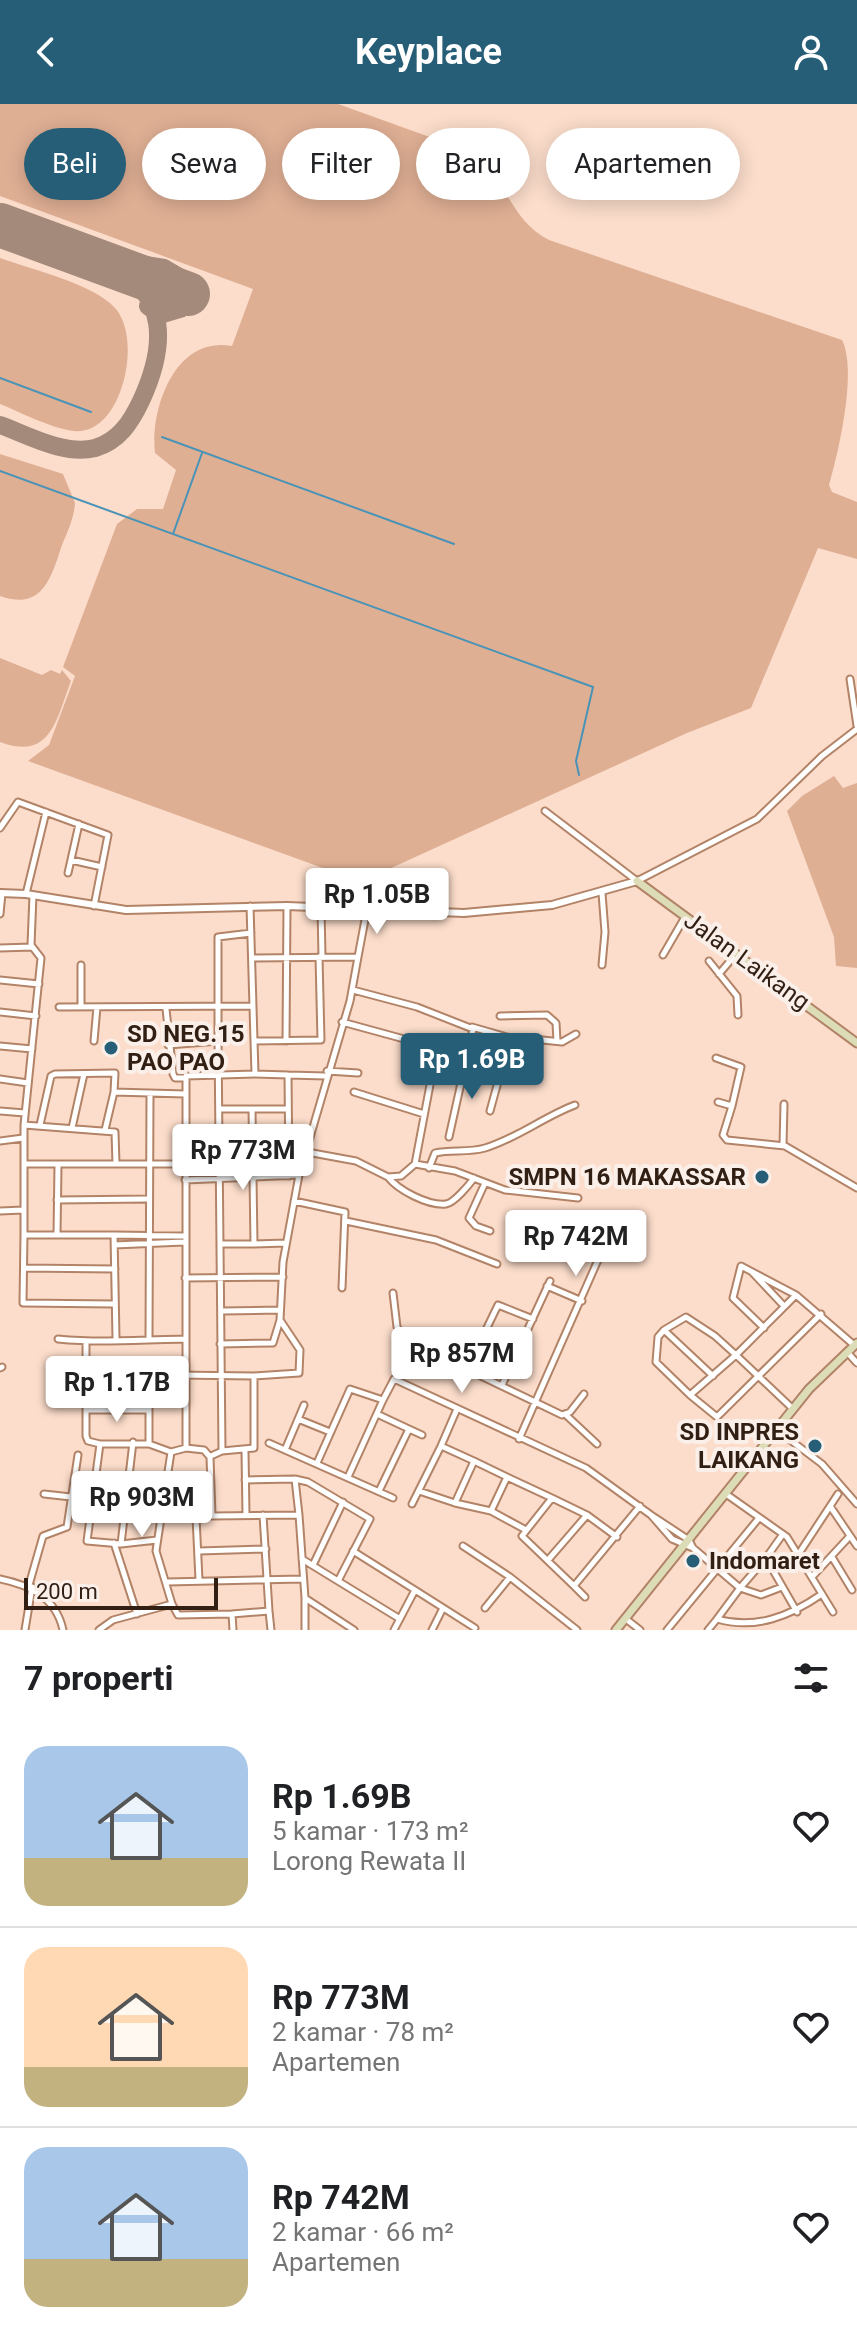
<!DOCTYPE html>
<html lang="id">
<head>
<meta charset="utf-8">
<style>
	:root { --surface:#fff; --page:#f6f6f6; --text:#202124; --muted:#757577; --line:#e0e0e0; --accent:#265e78 }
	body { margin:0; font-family:Roboto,sans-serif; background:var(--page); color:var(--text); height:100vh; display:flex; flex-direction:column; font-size:30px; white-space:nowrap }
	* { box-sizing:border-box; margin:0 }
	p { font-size:26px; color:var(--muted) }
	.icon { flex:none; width:44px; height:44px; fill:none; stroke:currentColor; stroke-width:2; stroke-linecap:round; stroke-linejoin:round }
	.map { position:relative; height:1526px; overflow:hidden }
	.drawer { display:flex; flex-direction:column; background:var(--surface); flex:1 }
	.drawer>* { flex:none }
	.guide { position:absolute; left:24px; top:24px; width:810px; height:72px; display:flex; gap:16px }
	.scale { position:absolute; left:24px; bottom:20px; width:194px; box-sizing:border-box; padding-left:8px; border:4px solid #321f14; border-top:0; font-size:22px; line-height:28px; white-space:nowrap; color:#321f14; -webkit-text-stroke:6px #faefe9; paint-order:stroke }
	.price { position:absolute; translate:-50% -68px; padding:0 18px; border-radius:8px; background:#fff; color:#222; font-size:26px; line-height:52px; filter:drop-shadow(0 2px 4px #0008) }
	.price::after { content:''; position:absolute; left:50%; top:48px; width:24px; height:18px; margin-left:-12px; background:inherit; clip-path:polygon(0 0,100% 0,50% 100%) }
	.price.active { background:var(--accent); color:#fff }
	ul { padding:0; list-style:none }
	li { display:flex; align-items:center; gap:24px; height:200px; padding:0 24px }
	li+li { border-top:2px solid var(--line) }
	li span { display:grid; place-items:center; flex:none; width:224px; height:160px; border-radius:24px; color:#555 }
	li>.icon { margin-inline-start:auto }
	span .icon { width:96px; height:96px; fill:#fffc; stroke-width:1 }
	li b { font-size:34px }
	h2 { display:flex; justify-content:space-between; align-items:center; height:96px; padding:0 24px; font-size:34px }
	.tag { padding:0 28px; border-radius:36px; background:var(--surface); box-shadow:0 4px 20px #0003; font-size:28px; line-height:72px }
	.tag.active { background:var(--accent); color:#fff }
	header { display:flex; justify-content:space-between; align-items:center; height:104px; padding:0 24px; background:var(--accent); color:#fff; font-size:36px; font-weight:700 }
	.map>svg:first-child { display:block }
</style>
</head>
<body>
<header><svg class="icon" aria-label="back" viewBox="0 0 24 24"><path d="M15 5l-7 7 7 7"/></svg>Keyplace<svg class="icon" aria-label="person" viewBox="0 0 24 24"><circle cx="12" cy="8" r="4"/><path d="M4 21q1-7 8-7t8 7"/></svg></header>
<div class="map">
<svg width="857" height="1526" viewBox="0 0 857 1526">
	<rect width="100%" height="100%" fill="#fcddcb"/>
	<path fill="#dfaf94" d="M 0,0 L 338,0 L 477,50 C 506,77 512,118 549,136 L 842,236 C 857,265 840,343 829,381 L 832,388 L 857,398 L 857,455 L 818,444 L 751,604 L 687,629 L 365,776 L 353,775 L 28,657 L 49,641 L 75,572 L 63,563 L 117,420 L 137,405 L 163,405 L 176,366 L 155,349 C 150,305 175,231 232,242 L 253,185 L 0,92 Z
		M 0,154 C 33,166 94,180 115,204 C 142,233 124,323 81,327 C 60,329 20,308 0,300 Z
		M 0,350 L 63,370 L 75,399 C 74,414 68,427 62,441 C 51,474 43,507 0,492 Z
		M 0,554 L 42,571 L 51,566 L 60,570 L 62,566 L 71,577 C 56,616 51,657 0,638 Z
		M 834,672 L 843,684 L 857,679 L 857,864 L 836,862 L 834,833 L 787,707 L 802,692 Z"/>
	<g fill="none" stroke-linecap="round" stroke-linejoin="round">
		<path stroke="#4993b6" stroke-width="2" d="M 0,274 L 91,308
			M 162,333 L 454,440
			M 0,367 L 593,583 L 576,657 L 579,671
			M 173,430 L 202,349"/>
		<path stroke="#a38a7a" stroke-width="18" d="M 78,150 L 164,164 L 181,174 L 186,189 L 180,205 L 160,211 L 148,202
			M 0,321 C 28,331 65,352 95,344 C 119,337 131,318 141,297 C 166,243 170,189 108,160"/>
		<path stroke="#a38a7a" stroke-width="44" d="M 0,121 L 188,190"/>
		<defs>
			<path id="minor" d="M 850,575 L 857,622
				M 545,707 L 637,777 L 757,715 L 822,652 L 857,625
				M 0,724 L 18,698 L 108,731 L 94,802
				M 71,756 L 102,763
				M 68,769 L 79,720
				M 602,789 L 605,828 L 602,861
				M 26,790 L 46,708
				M 33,791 L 31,841 L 41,854 L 24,1021 L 24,1060 L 186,1060 L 186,1344 L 204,1346 L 210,1353 L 212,1412 L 299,1411 L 305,1494 L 354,1526
				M 321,804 L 322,853
				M 0,810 L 2,789
				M 0,844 L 32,843
				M 663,851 L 685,813
				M 358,853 L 367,805
				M 709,857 L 737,892 L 738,911
				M 81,861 L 81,903
				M 719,870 L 736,850
				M 0,876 L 39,880
				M 353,886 L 417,903 L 473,925 L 449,1033
				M 59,903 L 253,902
				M 166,905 L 173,970 L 175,974 L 185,974
				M 0,908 L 36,912
				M 500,912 L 547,911 L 556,919 L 557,937
				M 342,918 L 437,944 L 513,972 L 528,966 L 528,941 L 532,935 L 562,938 L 576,930
				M 472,923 L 528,939
				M 94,937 L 97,903
				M 218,937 L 218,833 L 251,829
				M 254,937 L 321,936 L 319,853
				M 286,937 L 287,802
				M 168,941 L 218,937 L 222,1347 L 211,1352
				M 0,942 L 32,945
				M 437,944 L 415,1060 L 455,1067 L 505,1086 L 578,1094
				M 716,954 L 741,963 L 732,1002
				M 327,967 L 358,969
				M 255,970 L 288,971 L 289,1072
				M 288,971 L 326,972
				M 0,975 L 28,979
				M 354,988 L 424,1010
				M 718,998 L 732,1002 L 723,1031 L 727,1036 L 785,1042 L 857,1084
				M 220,1005 L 288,1005
				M 0,1007 L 25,1009
				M 490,1007 L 501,967
				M 24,1021 L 115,1028 L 116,1060
				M 40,1021 L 51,972 L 55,970 L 115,969 L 114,988 L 185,990
				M 72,1024 L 84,970
				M 105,1026 L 114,988
				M 0,1037 L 23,1034
				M 783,1041 L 784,1000
				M 307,1048 L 356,1057 L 388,1073 L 401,1072 L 415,1060
				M 24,1060 L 24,1131 L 114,1131 L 116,1234
				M 186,1060 L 186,972 L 255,970 L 250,802
				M 429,1064 L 435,1049 C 451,1045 468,1049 485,1044 C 518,1034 543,1013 575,1001
				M 388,1073 C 398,1086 428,1102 446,1100 C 454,1099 469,1081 474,1074
				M 185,1076 L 299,1071
				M 485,1079 L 469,1114 L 476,1122 L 490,1127
				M 57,1096 L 147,1095
				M 294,1097 L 345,1108 L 342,1184
				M 0,1107 L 23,1106
				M 346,1117 L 436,1136 L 497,1160
				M 24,1131 L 23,1199 L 114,1200
				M 57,1131 L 58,1061
				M 114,1131 L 184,1132
				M 220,1140 L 254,1140 L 252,1005
				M 254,1140 L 286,1139
				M 114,1141 L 184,1138
				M 24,1164 L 115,1165
				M 752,1168 L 784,1202
				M 185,1174 L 283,1173
				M 547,1182 L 582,1197
				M 393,1189 L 397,1223 L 406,1236 L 562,1311 L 570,1308 L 584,1290
				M 222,1207 L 280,1206
				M 764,1224 L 733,1194 L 741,1162 L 796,1191 L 854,1241
				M 664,1226 L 686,1213 L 715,1232 L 736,1251 L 796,1191
				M 58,1235 C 99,1239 142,1236 185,1235
				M 149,1235 L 150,991
				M 86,1238 L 86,1332 L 88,1337 L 100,1340 L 87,1437 L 121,1440 L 157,1436
				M 220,1240 L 273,1239 L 280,1216
				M 847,1248 L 857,1259
				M 0,1264 L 2,1263
				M 467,1265 L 498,1201 L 533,1215
				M 56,1270 L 87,1274 L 95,1270 L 254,1272 L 299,1269 L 300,1246 L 280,1216 L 283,1158 L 299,1071 L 350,897 L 358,853 L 252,854
				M 713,1272 L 664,1226 L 658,1233 L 656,1258 L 690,1291 L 736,1251 L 793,1305
				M 502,1281 L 550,1177
				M 690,1291 L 717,1313 L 821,1210
				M 86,1306 L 149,1306
				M 377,1310 L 409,1325 L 379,1387
				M 566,1311 L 597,1340
				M 298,1315 L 330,1328
				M 409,1325 L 422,1331
				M 777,1326 L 822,1360 L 857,1400
				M 519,1335 L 617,1113
				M 269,1339 L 393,1394
				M 100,1340 L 149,1340 L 149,1272
				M 149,1340 L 171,1348
				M 441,1342 L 457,1305
				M 285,1346 L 304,1301
				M 222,1347 L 254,1344 L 254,1272
				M 245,1347 L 246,1411
				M 317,1359 L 350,1285 L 383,1296 L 394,1275 L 586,1364 L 651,1411
				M 348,1373 L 383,1296
				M 295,1375 L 308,1378 L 370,1415 L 338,1477
				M 245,1376 L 295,1375 L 299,1411
				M 419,1387 L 455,1399
				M 44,1390 L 71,1393
				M 726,1390 L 787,1433 L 833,1508
				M 412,1400 L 441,1342 L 474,1357
				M 830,1402 L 857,1442
				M 491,1407 L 455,1399 L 474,1357 L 507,1373
				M 263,1411 L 269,1507
				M 163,1412 L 212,1412
				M 196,1413 L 199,1476
				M 526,1426 L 491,1407 L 507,1373 L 552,1394
				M 783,1430 L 766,1454 L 797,1508
				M 617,1433 L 587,1411 L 552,1394 L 522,1432 L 574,1482 L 640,1402
				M 114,1439 L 137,1510
				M 121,1440 L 133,1338
				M 463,1442 L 510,1473 L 485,1504
				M 693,1444 L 672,1435 L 651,1411 L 689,1436 L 693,1444 L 740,1484 L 717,1515 C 756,1526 790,1512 822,1490
				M 199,1447 L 266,1445
				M 353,1447 L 415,1486
				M 798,1451 L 838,1390
				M 832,1453 L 852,1486
				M 766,1454 L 740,1484 L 761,1491 L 782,1483
				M 302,1455 L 400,1515
				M 548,1456 L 587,1411
				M 313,1461 L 343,1398
				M 510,1473 L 577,1526
				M 812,1473 L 850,1432
				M 0,1475 C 29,1481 56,1493 63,1526
				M 167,1478 L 303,1475
				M 29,1481 L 43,1432 L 67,1423 L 78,1351
				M 574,1482 L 585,1493
				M 305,1495 L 305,1526
				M 172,1500 L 178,1511 L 232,1510 L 233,1526
				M 232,1510 L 269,1507 L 271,1526
				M 626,1515 L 640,1526
				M 25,1526 L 32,1483
				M 99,1526 L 113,1516 L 172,1500 L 156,1447 L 171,1348 L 186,1344
				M 394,1526 L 415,1486 L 475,1524
				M 432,1526 L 443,1504
				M 667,1526 L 759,1414
				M 708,1526 L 717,1515"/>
			<path id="tertiary" d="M 0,789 L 26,790 L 126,806 L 287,802 L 464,809 L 552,801 L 637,777"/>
			<path id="secondary" d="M 637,777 L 857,939
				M 616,1526 L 809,1285 L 857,1239"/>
		</defs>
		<use href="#minor" stroke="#b28367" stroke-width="9"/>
		<use href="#tertiary" stroke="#b28367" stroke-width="10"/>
		<use href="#secondary" stroke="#b28367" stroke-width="11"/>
		<use href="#minor" stroke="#fff" stroke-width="5"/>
		<use href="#tertiary" stroke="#fff" stroke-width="6"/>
		<use href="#secondary" stroke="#dcddb7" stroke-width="7"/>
	</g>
	<g fill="#265e78" stroke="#faefe9" stroke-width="3">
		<circle cx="111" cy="944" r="8"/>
		<circle cx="762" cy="1073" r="8"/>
		<circle cx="815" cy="1342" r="8"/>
		<circle cx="693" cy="1457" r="8"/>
	</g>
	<g text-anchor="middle" stroke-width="8" stroke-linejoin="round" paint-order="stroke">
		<g font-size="24" fill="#321f14" stroke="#faefe9">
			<text transform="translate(747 857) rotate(36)" y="8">Jalan Laikang</text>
		</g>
		<g font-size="24" font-weight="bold" fill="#321f14" stroke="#faefe9" text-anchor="start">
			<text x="127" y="938">SD NEG.15<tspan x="127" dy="28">PAO PAO</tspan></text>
			<text x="746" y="1081" text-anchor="end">SMPN 16 MAKASSAR</text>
			<text x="799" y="1336" text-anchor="end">SD INPRES<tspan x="799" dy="28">LAIKANG</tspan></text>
			<text x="709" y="1465">Indomaret</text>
		</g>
	</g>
</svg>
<div class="scale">200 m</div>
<b class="price" style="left:377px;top:832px">Rp 1.05B</b>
<b class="price active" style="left:472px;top:997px">Rp 1.69B</b>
<b class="price" style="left:243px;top:1088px">Rp 773M</b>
<b class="price" style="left:576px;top:1174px">Rp 742M</b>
<b class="price" style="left:462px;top:1291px">Rp 857M</b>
<b class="price" style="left:117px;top:1320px">Rp 1.17B</b>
<b class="price" style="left:142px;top:1435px">Rp 903M</b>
<div class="guide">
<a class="tag active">Beli</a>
<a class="tag">Sewa</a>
<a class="tag">Filter</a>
<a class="tag">Baru</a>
<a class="tag">Apartemen</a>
</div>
</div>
<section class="drawer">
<h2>7 properti<svg class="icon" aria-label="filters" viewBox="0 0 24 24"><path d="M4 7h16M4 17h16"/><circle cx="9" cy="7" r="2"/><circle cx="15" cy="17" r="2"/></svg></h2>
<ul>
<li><span style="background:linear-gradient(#a9c7e8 70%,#c2b280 0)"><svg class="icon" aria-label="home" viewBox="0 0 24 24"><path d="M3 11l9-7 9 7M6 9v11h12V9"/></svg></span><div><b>Rp 1.69B</b><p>5 kamar · 173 m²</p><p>Lorong Rewata II</p></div><svg class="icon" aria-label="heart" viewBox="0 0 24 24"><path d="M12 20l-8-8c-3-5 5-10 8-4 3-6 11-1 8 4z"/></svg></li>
<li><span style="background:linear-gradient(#ffd9b3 75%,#c2b280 0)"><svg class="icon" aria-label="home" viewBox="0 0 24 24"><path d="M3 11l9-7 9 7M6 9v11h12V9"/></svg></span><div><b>Rp 773M</b><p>2 kamar · 78 m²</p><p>Apartemen</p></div><svg class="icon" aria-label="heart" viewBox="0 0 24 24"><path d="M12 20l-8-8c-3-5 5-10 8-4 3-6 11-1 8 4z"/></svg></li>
<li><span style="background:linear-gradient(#a9c7e8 70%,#c2b280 0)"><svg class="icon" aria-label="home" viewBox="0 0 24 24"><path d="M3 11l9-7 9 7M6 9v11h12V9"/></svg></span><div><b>Rp 742M</b><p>2 kamar · 66 m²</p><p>Apartemen</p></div><svg class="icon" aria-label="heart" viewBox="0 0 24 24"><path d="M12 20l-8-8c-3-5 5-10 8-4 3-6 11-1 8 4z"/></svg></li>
</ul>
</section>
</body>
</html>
